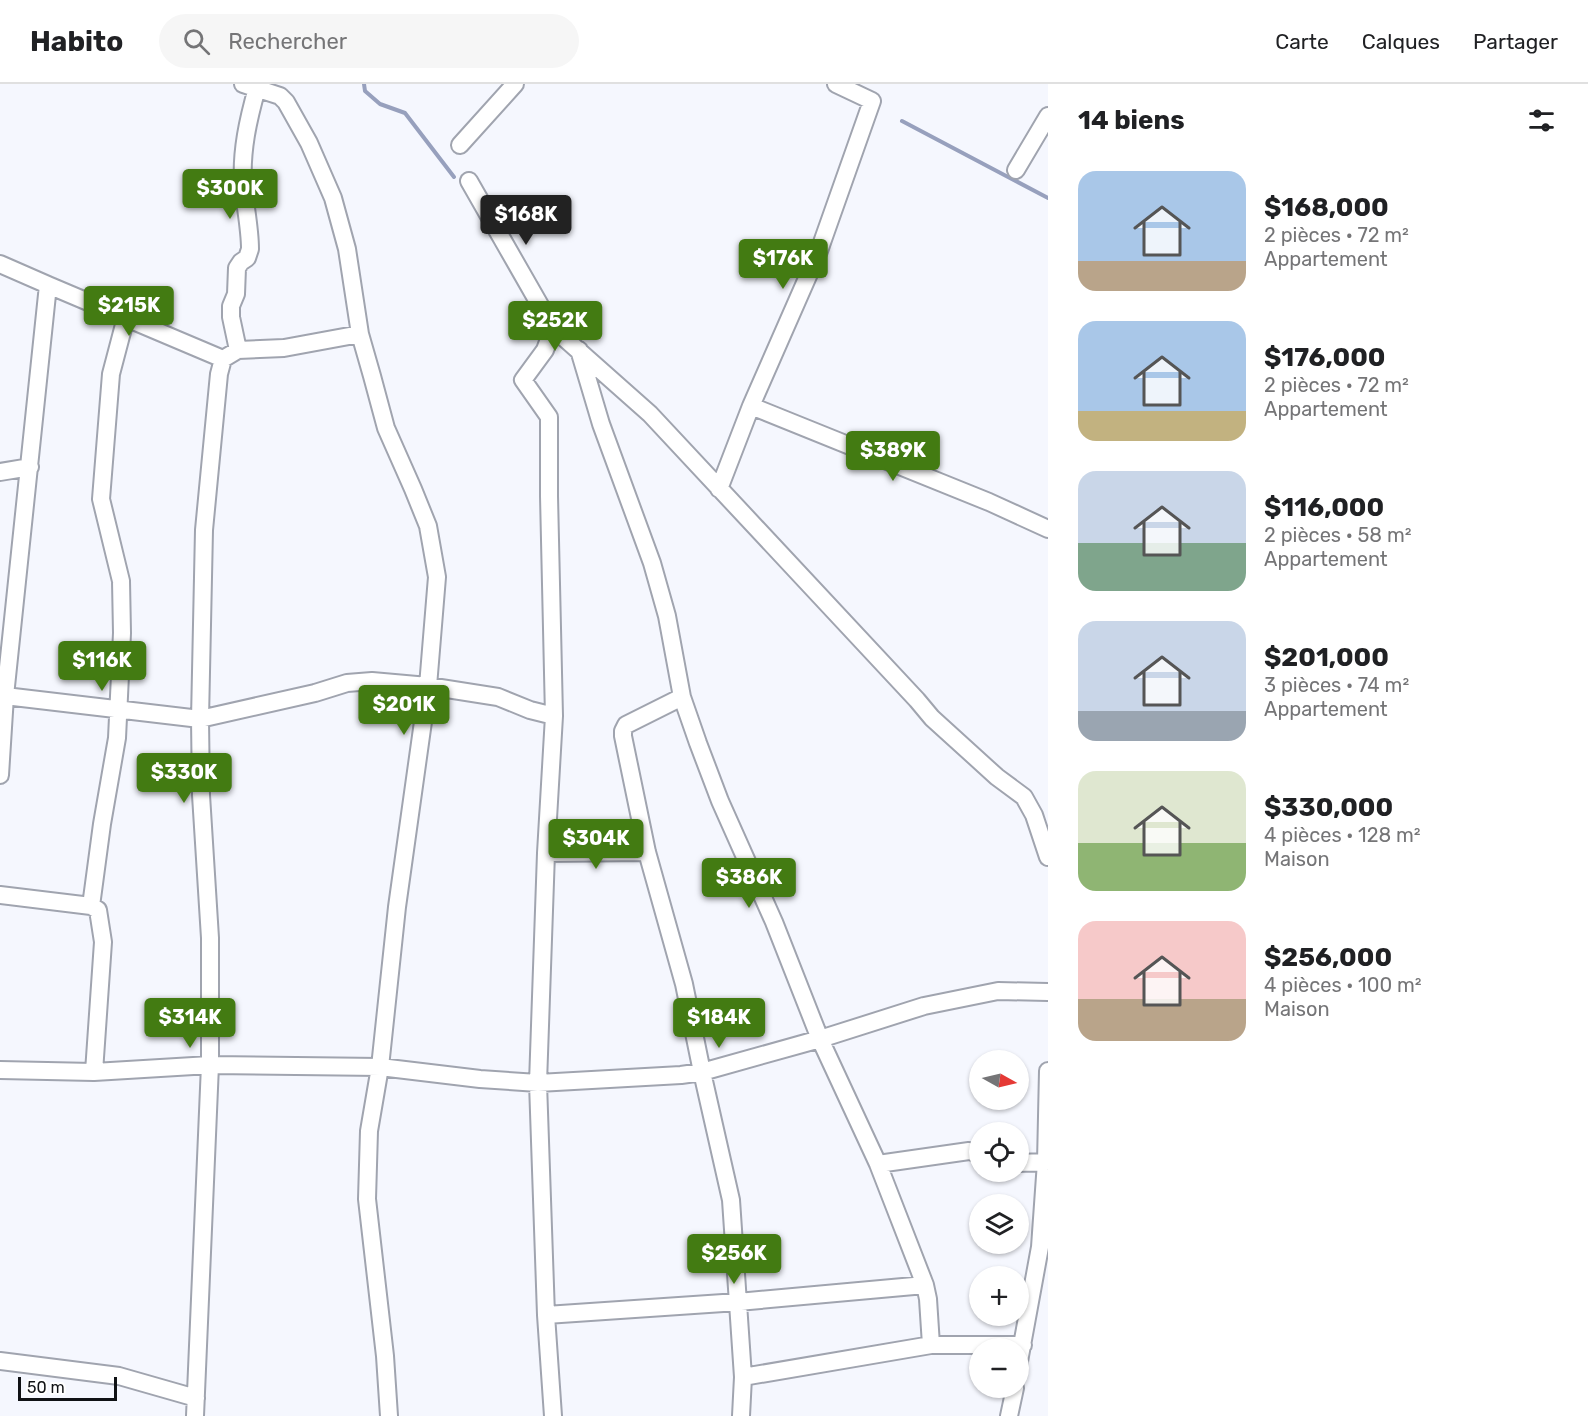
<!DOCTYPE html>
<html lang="fr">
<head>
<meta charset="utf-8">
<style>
	:root { --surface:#fff; --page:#f6f6f6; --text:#202124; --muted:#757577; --line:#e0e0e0; --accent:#437b12 }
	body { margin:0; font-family:Rubik,sans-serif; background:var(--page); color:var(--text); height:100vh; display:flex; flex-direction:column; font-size:22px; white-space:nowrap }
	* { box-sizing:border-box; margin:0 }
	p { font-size:20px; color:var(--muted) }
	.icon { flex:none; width:33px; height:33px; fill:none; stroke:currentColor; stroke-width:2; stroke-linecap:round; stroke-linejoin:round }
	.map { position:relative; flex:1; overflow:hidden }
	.details { display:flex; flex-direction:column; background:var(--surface); width:540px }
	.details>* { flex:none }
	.needle { width:39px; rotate:98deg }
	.buttons { position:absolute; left:969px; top:966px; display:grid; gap:12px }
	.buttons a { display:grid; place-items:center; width:60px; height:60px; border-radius:50%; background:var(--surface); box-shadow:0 2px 4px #0004; font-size:30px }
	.scale { position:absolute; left:18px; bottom:15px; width:99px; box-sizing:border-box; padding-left:6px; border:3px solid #101215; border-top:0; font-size:16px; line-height:21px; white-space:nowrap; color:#101215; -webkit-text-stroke:4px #fff; paint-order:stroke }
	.price { position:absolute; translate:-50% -51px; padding:0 14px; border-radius:6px; background:var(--accent); color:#fff; font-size:20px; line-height:39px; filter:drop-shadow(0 2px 3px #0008) }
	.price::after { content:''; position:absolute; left:50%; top:36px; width:18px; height:14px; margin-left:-9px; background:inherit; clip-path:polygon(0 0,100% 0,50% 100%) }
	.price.active { background:#222; color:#fff }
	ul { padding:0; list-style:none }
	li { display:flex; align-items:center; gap:18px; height:150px; padding:0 30px }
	li span { display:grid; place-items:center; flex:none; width:168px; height:120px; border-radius:18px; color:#555 }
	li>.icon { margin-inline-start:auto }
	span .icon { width:72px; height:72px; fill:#fffc; stroke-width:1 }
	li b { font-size:26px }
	h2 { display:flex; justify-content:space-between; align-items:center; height:72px; padding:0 30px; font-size:26px }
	header { display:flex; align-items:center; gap:36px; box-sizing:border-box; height:84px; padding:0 30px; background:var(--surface); border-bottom:2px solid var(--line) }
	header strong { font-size:28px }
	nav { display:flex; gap:33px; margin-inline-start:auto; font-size:21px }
	.search { width:420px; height:54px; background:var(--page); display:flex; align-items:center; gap:15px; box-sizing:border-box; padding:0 21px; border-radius:33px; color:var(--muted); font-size:22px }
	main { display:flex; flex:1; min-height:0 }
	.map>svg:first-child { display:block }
</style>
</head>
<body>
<header>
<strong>Habito</strong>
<div class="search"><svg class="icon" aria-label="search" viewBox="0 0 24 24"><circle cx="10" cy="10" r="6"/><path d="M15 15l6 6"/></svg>Rechercher</div>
<nav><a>Carte</a><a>Calques</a><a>Partager</a></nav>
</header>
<main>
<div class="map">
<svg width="1048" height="1332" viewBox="0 0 1048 1332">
	<rect width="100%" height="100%" fill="#f5f7fe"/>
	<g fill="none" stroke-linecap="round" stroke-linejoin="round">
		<path stroke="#97a0bd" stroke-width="4" d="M 364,0 L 365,7 L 380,20 L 405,29 L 454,93
			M 902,37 L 1048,114"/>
		<defs>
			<path id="minor" d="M 243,0 L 280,12 L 286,18 L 309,59 L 333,114 L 347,165 L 360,250 L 372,292 L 386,344 L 413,405 L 428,442 L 437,493 L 428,602 L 397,823 L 380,983 L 369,1047 L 367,1115 L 385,1272 L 389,1332
				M 460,61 L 515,0
				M 1016,86 L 1048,32
				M 469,97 L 553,244 L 650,330 L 917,616 L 932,634 L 997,693 L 1024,713 L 1034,731 L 1048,773
				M 0,180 L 48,201 L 5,612 L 0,691
				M 48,201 L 223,275
				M 553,244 L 545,266 L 523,296 L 549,333 L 549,412 L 554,632 L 546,769 L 538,999 L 546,1231 L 553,1332
				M 238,266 L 231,233 L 231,222 L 236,210 L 237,184 L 241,178 L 247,174 L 250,165 C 250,144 245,122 243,100 C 241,67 248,36 257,4
				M 579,266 L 601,340 L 652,479 L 667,532 L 682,613 L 698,659 L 720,717 L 774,838 L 820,955 L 878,1080 L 925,1201 L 928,1215 L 931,1261 L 1023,1261
				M 751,322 L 989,418 L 1048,445
				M 0,388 L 30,383
				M 719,405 L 751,322 L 819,167 L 872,17 L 836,0
				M 5,612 L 200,635 L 315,609 L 347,599 L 372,597 L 428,602 L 498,613 L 530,626 L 554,632
				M 682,613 L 626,641 L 623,647 L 623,652 L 647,768 L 684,900 L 702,988 L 731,1116 L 743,1293 L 741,1332
				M 546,769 L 647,768
				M 0,811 L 91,822
				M 0,986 L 94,988 L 210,981 L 380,983 L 480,995 L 538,999 L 681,991 L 702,988 L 820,955 L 924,922 L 998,907 L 1048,908
				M 94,988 L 103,858 L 98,826 L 91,822 L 102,740 L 117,654 L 122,549 L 121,497 L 101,415 L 111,290 L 126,233
				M 1018,1079 L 1046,1078
				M 878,1080 L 969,1067 L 976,1069 L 980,1071
				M 546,1231 L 738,1218 L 925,1201
				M 0,1277 L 119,1292 L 196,1314
				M 1018,1283 L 1040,1163 L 1046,1078 L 1048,987
				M 743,1293 L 931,1261
				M 195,1332 L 210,981 L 210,854 L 201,711 L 200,635 L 204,446 L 219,290 L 223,275 L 238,266 L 284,264 L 360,250
				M 1009,1332 L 1015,1304"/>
		</defs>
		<use href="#minor" stroke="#a0a4af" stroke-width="20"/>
		<use href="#minor" stroke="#fff" stroke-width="16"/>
	</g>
</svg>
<div class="buttons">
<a><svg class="needle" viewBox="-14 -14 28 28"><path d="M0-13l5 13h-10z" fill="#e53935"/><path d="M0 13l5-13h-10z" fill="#757577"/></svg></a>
<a><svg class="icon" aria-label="locate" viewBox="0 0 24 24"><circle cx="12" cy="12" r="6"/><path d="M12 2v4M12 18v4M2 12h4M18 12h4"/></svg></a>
<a><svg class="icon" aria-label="layers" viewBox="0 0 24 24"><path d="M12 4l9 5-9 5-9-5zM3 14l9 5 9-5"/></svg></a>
<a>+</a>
<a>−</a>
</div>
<div class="scale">50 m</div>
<b class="price" style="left:230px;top:136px">$300K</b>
<b class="price active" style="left:526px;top:162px">$168K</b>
<b class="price" style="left:783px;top:206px">$176K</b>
<b class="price" style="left:129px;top:253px">$215K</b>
<b class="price" style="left:555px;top:268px">$252K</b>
<b class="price" style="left:893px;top:398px">$389K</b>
<b class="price" style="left:102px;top:608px">$116K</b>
<b class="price" style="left:404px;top:652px">$201K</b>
<b class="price" style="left:184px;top:720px">$330K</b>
<b class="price" style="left:596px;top:786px">$304K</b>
<b class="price" style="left:749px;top:825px">$386K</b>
<b class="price" style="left:190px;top:965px">$314K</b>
<b class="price" style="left:719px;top:965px">$184K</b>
<b class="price" style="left:734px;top:1201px">$256K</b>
</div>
<section class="details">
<h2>14 biens<svg class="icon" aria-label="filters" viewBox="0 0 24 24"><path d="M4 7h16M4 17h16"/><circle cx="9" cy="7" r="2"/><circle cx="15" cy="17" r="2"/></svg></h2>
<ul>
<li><span style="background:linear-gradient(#a9c7e8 75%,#b9a48a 0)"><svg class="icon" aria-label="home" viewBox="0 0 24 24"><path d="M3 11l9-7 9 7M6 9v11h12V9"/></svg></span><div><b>$168,000</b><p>2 pièces · 72 m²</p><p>Appartement</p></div></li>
<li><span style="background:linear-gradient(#a9c7e8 75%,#c2b280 0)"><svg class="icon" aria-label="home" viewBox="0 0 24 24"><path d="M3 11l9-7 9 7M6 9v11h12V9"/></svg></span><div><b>$176,000</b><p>2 pièces · 72 m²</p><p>Appartement</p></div></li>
<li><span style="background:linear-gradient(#c9d6e8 60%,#7fa58c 0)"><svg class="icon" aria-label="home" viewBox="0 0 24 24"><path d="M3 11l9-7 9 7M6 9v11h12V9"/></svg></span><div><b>$116,000</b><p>2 pièces · 58 m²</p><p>Appartement</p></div></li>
<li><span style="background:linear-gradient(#c9d6e8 75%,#9aa5b1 0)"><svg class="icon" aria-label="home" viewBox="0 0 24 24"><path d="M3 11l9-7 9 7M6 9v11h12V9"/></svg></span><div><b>$201,000</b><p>3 pièces · 74 m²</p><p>Appartement</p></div></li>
<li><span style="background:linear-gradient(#dfe7d0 60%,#8fb573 0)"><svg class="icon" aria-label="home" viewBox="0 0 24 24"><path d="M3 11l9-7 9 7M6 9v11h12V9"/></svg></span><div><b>$330,000</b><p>4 pièces · 128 m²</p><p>Maison</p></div></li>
<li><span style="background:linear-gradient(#f6c9c9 65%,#b9a48a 0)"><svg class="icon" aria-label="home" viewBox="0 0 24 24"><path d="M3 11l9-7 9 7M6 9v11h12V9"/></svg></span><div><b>$256,000</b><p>4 pièces · 100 m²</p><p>Maison</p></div></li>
</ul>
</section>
</main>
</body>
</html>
